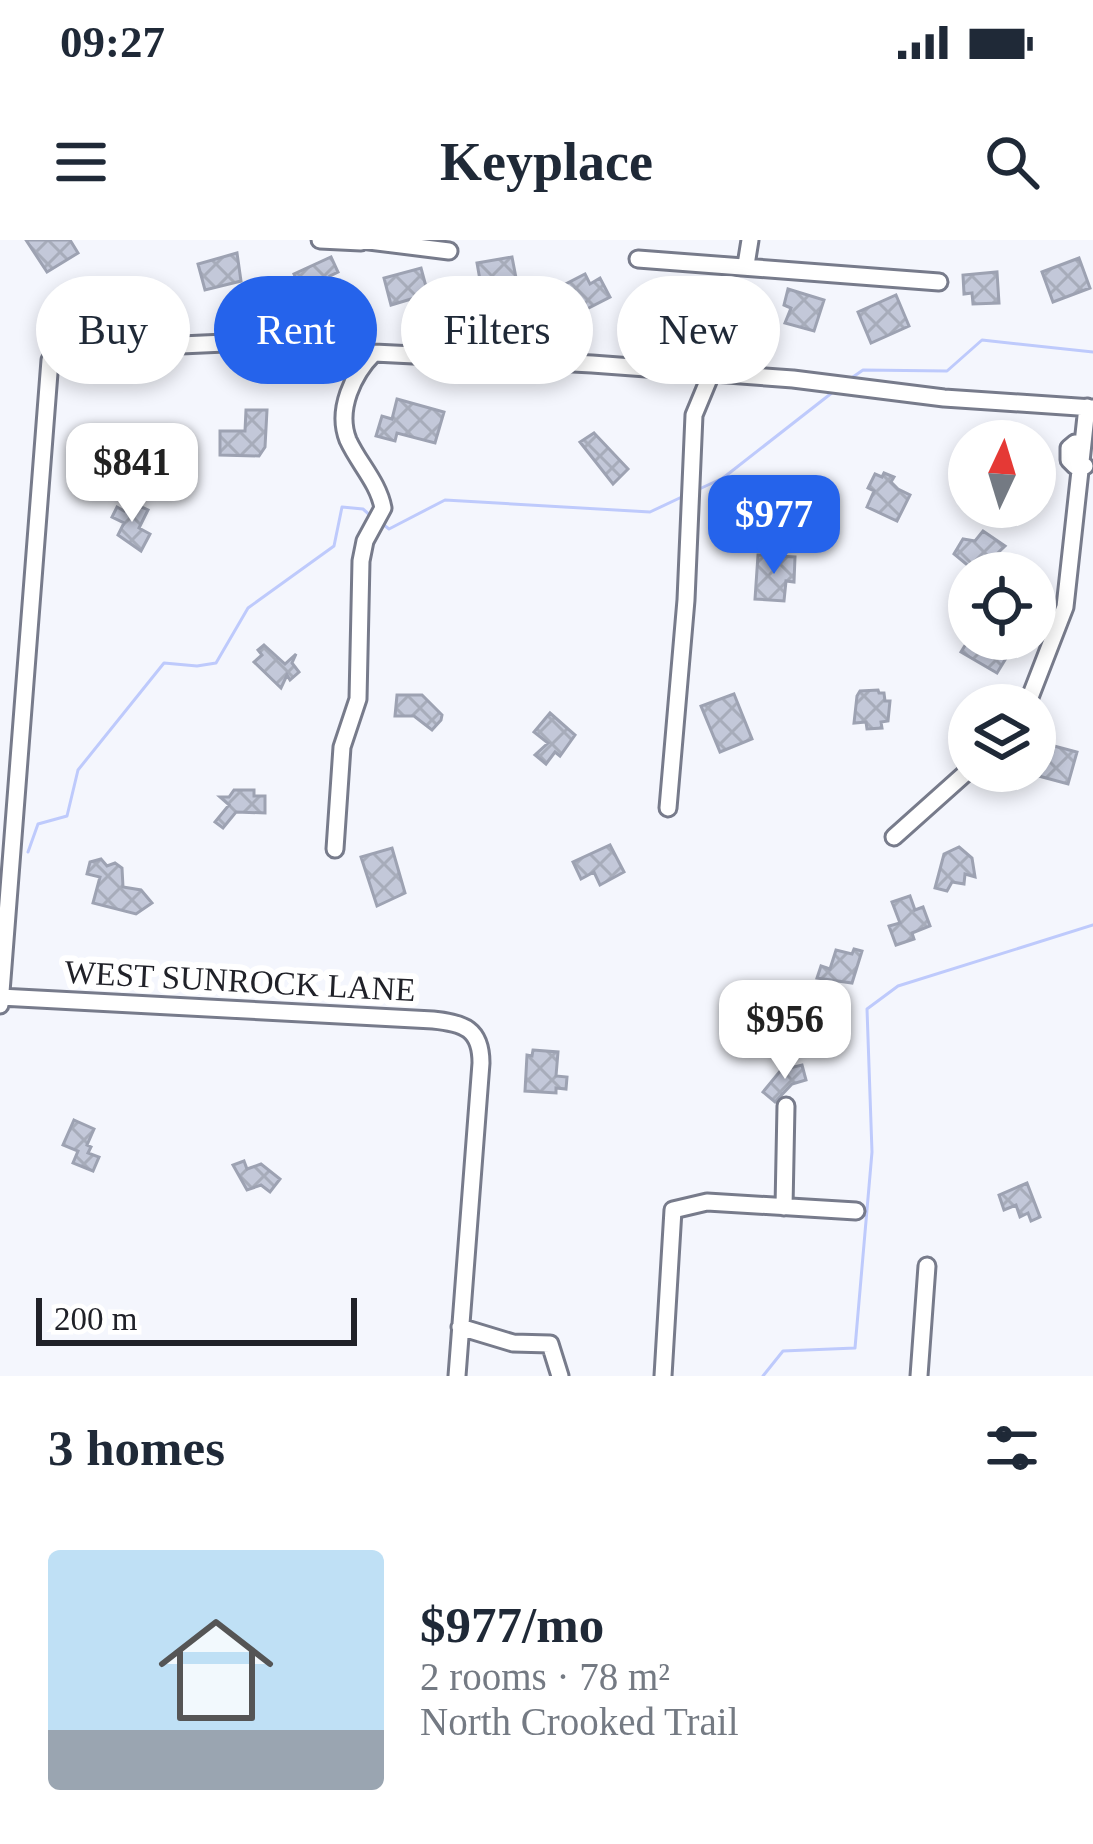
<!DOCTYPE html>
<html lang="en">
<head>
<meta charset="utf-8">
<style>
	:root { --surface:#fff; --page:#f2f2f3; --text:#1f2937; --muted:#747a83; --line:#e0e1e3; --accent:#2563eb }
	body { margin:0; font-family:"Times New Roman",serif; background:var(--page); color:var(--text); height:100vh; display:flex; flex-direction:column; font-size:45px; white-space:nowrap }
	* { box-sizing:border-box; margin:0 }
	p { font-size:39px; color:var(--muted) }
	.icon { flex:none; width:66px; height:66px; fill:none; stroke:currentColor; stroke-width:2; stroke-linecap:round; stroke-linejoin:round }
	.map { position:relative; height:1136px; overflow:hidden }
	.sheet { display:flex; flex-direction:column; background:var(--surface); flex:1 }
	.sheet>* { flex:none }
	.guide { position:absolute; left:36px; top:36px; width:1023px; height:108px; display:flex; gap:24px }
	.needle { width:78px; rotate:4deg }
	.tools { position:absolute; left:948px; top:180px; display:grid; gap:24px }
	.tools a { display:grid; place-items:center; width:108px; height:108px; border-radius:50%; background:var(--surface); box-shadow:0 6px 18px #0003; font-size:60px }
	.scale { position:absolute; left:36px; bottom:30px; width:321px; box-sizing:border-box; padding-left:12px; border:6px solid #202128; border-top:0; font-size:33px; line-height:42px; white-space:nowrap; color:#202128; -webkit-text-stroke:9px #fff; paint-order:stroke }
	.price { position:absolute; translate:-50% -102px; padding:0 27px; border-radius:24px; background:#fff; color:#222; font-size:39px; line-height:78px; filter:drop-shadow(0 3px 6px #0008) }
	.price::after { content:''; position:absolute; left:50%; top:72px; width:36px; height:27px; margin-left:-18px; background:inherit; clip-path:polygon(0 0,100% 0,50% 100%) }
	.price.current { background:var(--accent); color:#fff }
	ul { padding:0; list-style:none }
	li { display:flex; align-items:center; gap:36px; height:300px; padding:0 48px }
	li+li { border-top:3px solid var(--line) }
	li span { display:grid; place-items:center; flex:none; width:336px; height:240px; border-radius:12px; color:#555 }
	li>.icon { margin-inline-start:auto }
	span .icon { width:144px; height:144px; fill:#fffc; stroke-width:1 }
	li b { font-size:51px }
	h2 { display:flex; justify-content:space-between; align-items:center; height:144px; padding:0 48px; font-size:51px }
	.chip { padding:0 42px; border-radius:54px; background:var(--surface); box-shadow:0 6px 18px #0003; font-size:42px; line-height:108px }
	.chip.current { background:var(--accent); color:#fff }
	.status { display:flex; justify-content:space-between; align-items:center; height:84px; padding:0 60px; background:var(--surface); direction:ltr }
	.status svg { height:33px; fill:currentColor }
	header { display:flex; justify-content:space-between; align-items:center; height:156px; padding:0 48px; background:var(--surface); font-size:54px; font-weight:700 }
	.map>svg:first-child { display:block }
</style>
</head>
<body>
<div class="status"><b>09:27</b><svg viewBox="0 0 49 12"><path d="M0 12V9h3v3zM5 12V6h3v6zM10 12V3h3v9zM15 12V0h3v12zM26 1h20v11H26zM47 4h2v5h-2z"/></svg></div>
<header><svg class="icon" aria-label="menu" viewBox="0 0 24 24"><path d="M4 6h16M4 12h16M4 18h16"/></svg>Keyplace<svg class="icon" aria-label="search" viewBox="0 0 24 24"><circle cx="10" cy="10" r="6"/><path d="M15 15l6 6"/></svg></header>
<div class="map">
<svg width="1093" height="1136" viewBox="0 0 1093 1136">
	<defs>
		<pattern id="building-cross-hatch" width="8" height="8" patternUnits="userSpaceOnUse" patternTransform="scale(3)"><rect width="8" height="8" fill="#c3c8d9"/><path d="M0 0l8 8M0 8l8-8" fill="none" stroke="#a7acba"/></pattern>
	</defs>
	<rect width="100%" height="100%" fill="#f4f6fd"/>
	<g fill="none" stroke-linecap="round" stroke-linejoin="round">
		<path stroke="#becafc" stroke-width="3" d="M 850,139 L 863,130 L 947,131 L 982,100 L 1093,112
			M 695,251 L 723,238 L 833,152
			M 384,285 L 389,289 L 445,260 L 650,272 L 686,255
			M 28,612 L 38,584 L 67,576 L 78,530 L 164,423 L 197,426 L 216,423 L 248,368 L 334,306 L 342,267 L 363,269 L 371,276
			M 763,1136 L 783,1111 L 855,1108 L 872,912 L 867,769 L 898,746 L 1093,685"/>
	</g>
	<path fill="url(#building-cross-hatch)" stroke="#9da2b2" stroke-width="3" d="M 26,0 L 70,0 L 78,13 L 47,32 Z
		M 237,13 L 241,41 L 205,50 L 198,24 Z
		M 331,17 L 338,32 L 330,36 L 335,47 L 306,60 L 294,34 Z
		M 512,17 L 517,43 L 475,51 L 473,41 L 480,40 L 477,23 Z
		M 1079,18 L 1090,48 L 1053,62 L 1042,32 Z
		M 421,28 L 428,54 L 391,65 L 384,38 Z
		M 997,32 L 999,63 L 973,64 L 972,53 L 964,54 L 963,35 Z
		M 585,34 L 590,44 L 600,38 L 610,57 L 575,75 L 560,47 Z
		M 704,45 L 708,57 L 699,60 L 704,75 L 678,84 L 669,58 Z
		M 788,49 L 824,60 L 814,91 L 785,83 L 791,68 L 784,65 Z
		M 896,55 L 909,86 L 871,103 L 858,72 Z
		M 397,159 L 444,172 L 435,203 L 397,193 L 395,201 L 376,196 L 382,176 L 392,179 Z
		M 246,170 L 267,170 L 265,207 L 259,216 L 220,215 L 220,191 L 245,191 Z
		M 594,193 L 628,229 L 613,244 L 580,202 Z
		M 884,233 L 894,237 L 891,242 L 898,249 L 910,255 L 897,281 L 867,267 L 874,251 L 868,248 L 875,234 L 882,237 Z
		M 129,261 L 148,270 L 139,288 L 150,294 L 141,311 L 118,295 L 124,283 L 112,277 L 117,267 L 124,271 Z
		M 983,291 L 1005,306 L 977,333 L 954,314 L 963,299 L 975,301 Z
		M 758,315 L 795,317 L 794,342 L 786,341 L 784,361 L 755,359 Z
		M 969,399 L 1012,399 L 1006,409 L 1011,410 L 997,433 L 961,412 Z
		M 264,405 L 285,424 L 296,414 L 292,423 L 299,432 L 290,440 L 287,435 L 281,448 L 254,422 L 262,415 L 258,410 Z
		M 878,450 L 879,453 L 884,453 L 885,461 L 890,461 L 888,481 L 881,482 L 882,488 L 867,489 L 866,482 L 854,483 L 857,456 L 860,451 Z
		M 734,454 L 752,499 L 720,512 L 701,466 Z
		M 397,455 L 422,455 L 442,475 L 441,480 L 432,490 L 414,476 L 395,476 Z
		M 550,473 L 575,495 L 560,516 L 555,512 L 546,524 L 535,515 L 548,503 L 534,492 Z
		M 1054,506 L 1077,512 L 1068,544 L 1035,535 L 1035,519 L 1044,522 L 1047,509 L 1053,511 Z
		M 234,550 L 254,550 L 254,556 L 265,556 L 265,573 L 236,572 L 223,588 L 215,582 L 229,565 L 220,557 L 229,557 Z
		M 610,605 L 624,632 L 600,645 L 594,632 L 581,639 L 573,622 Z
		M 959,607 L 972,618 L 975,637 L 965,634 L 964,644 L 952,642 L 947,651 L 935,648 L 944,614 Z
		M 392,608 L 405,653 L 377,666 L 361,617 Z
		M 101,619 L 107,626 L 115,623 L 122,628 L 123,647 L 141,650 L 152,663 L 136,674 L 93,663 L 100,637 L 87,634 L 90,622 Z
		M 910,656 L 915,670 L 923,667 L 930,686 L 912,693 L 914,699 L 896,705 L 889,686 L 900,683 L 892,662 Z
		M 854,709 L 862,711 L 852,743 L 817,738 L 821,726 L 830,729 L 836,710 L 852,714 Z
		M 533,810 L 558,812 L 556,836 L 567,837 L 566,849 L 556,848 L 556,853 L 525,851 L 527,815 L 532,816 Z
		M 802,825 L 806,840 L 792,844 L 775,862 L 763,852 L 781,830 Z
		M 74,880 L 94,889 L 87,905 L 91,907 L 88,913 L 99,917 L 93,931 L 73,923 L 78,911 L 63,905 Z
		M 244,921 L 247,929 L 261,924 L 280,939 L 270,952 L 261,945 L 247,950 L 233,925 Z
		M 1027,943 L 1040,977 L 1031,981 L 1028,973 L 1020,977 L 1016,965 L 1004,970 L 999,955 Z"/>
	<g fill="none" stroke-linecap="round" stroke-linejoin="round">
		<defs>
			<path id="minor" d="M 320,0 L 361,2
				M 361,0 L 449,11
				M 638,19 L 939,42
				M 746,25 L 750,0
				M 1075,203 L 1069,208 L 1069,220 L 1075,226 L 1085,226
				M 1027,465 L 1065,367 L 1087,167
				M 668,568 L 686,360 L 694,175 L 711,134
				M 894,597 L 969,530
				M 335,609 L 342,507 L 358,459 L 361,321 L 365,301 L 383,268 C 378,242 359,224 348,200 C 336,170 353,134 374,113
				M 0,757 L 433,780 C 464,783 481,789 481,823 L 457,1136
				M 0,765 L 50,120 L 62,101 L 83,97 L 137,107 L 247,102 L 374,113 L 592,124 L 793,139 L 944,158 L 1093,168
				M 784,967 L 786,866
				M 460,1087 L 513,1103 L 550,1104 L 560,1136
				M 663,1136 L 673,970 L 707,962 L 856,971
				M 919,1136 L 927,1026"/>
		</defs>
		<use href="#minor" stroke="#777b8b" stroke-width="21"/>
		<use href="#minor" stroke="#fff" stroke-width="15"/>
	</g>
	<g text-anchor="middle" stroke-width="12" stroke-linejoin="round" paint-order="stroke">
		<g font-size="33" fill="#202128" stroke="#fff">
			<text transform="translate(240 740) rotate(3)" y="12">WEST SUNROCK LANE</text>
		</g>
	</g>
</svg>
<div class="tools">
<a><svg class="needle" viewBox="-14 -14 28 28"><path d="M0-13l5 13h-10z" fill="#e53935"/><path d="M0 13l5-13h-10z" fill="#747a83"/></svg></a>
<a><svg class="icon" aria-label="locate" viewBox="0 0 24 24"><circle cx="12" cy="12" r="6"/><path d="M12 2v4M12 18v4M2 12h4M18 12h4"/></svg></a>
<a><svg class="icon" aria-label="layers" viewBox="0 0 24 24"><path d="M12 4l9 5-9 5-9-5zM3 14l9 5 9-5"/></svg></a>
</div>
<div class="scale">200 m</div>
<b class="price" style="left:132px;top:285px">$841</b>
<b class="price current" style="left:774px;top:337px">$977</b>
<b class="price" style="left:785px;top:842px">$956</b>
<div class="guide">
<a class="chip">Buy</a>
<a class="chip current">Rent</a>
<a class="chip">Filters</a>
<a class="chip">New</a>
</div>
</div>
<section class="sheet">
<h2>3 homes<svg class="icon" aria-label="filters" viewBox="0 0 24 24"><path d="M4 7h16M4 17h16"/><circle cx="9" cy="7" r="2"/><circle cx="15" cy="17" r="2"/></svg></h2>
<ul>
<li><span style="background:linear-gradient(#bfe0f5 75%,#9aa5b1 0)"><svg class="icon" aria-label="home" viewBox="0 0 24 24"><path d="M3 11l9-7 9 7M6 9v11h12V9"/></svg></span><div><b>$977/mo</b><p>2 rooms · 78 m²</p><p>North Crooked Trail</p></div></li>
</ul>
</section>
</body>
</html>
